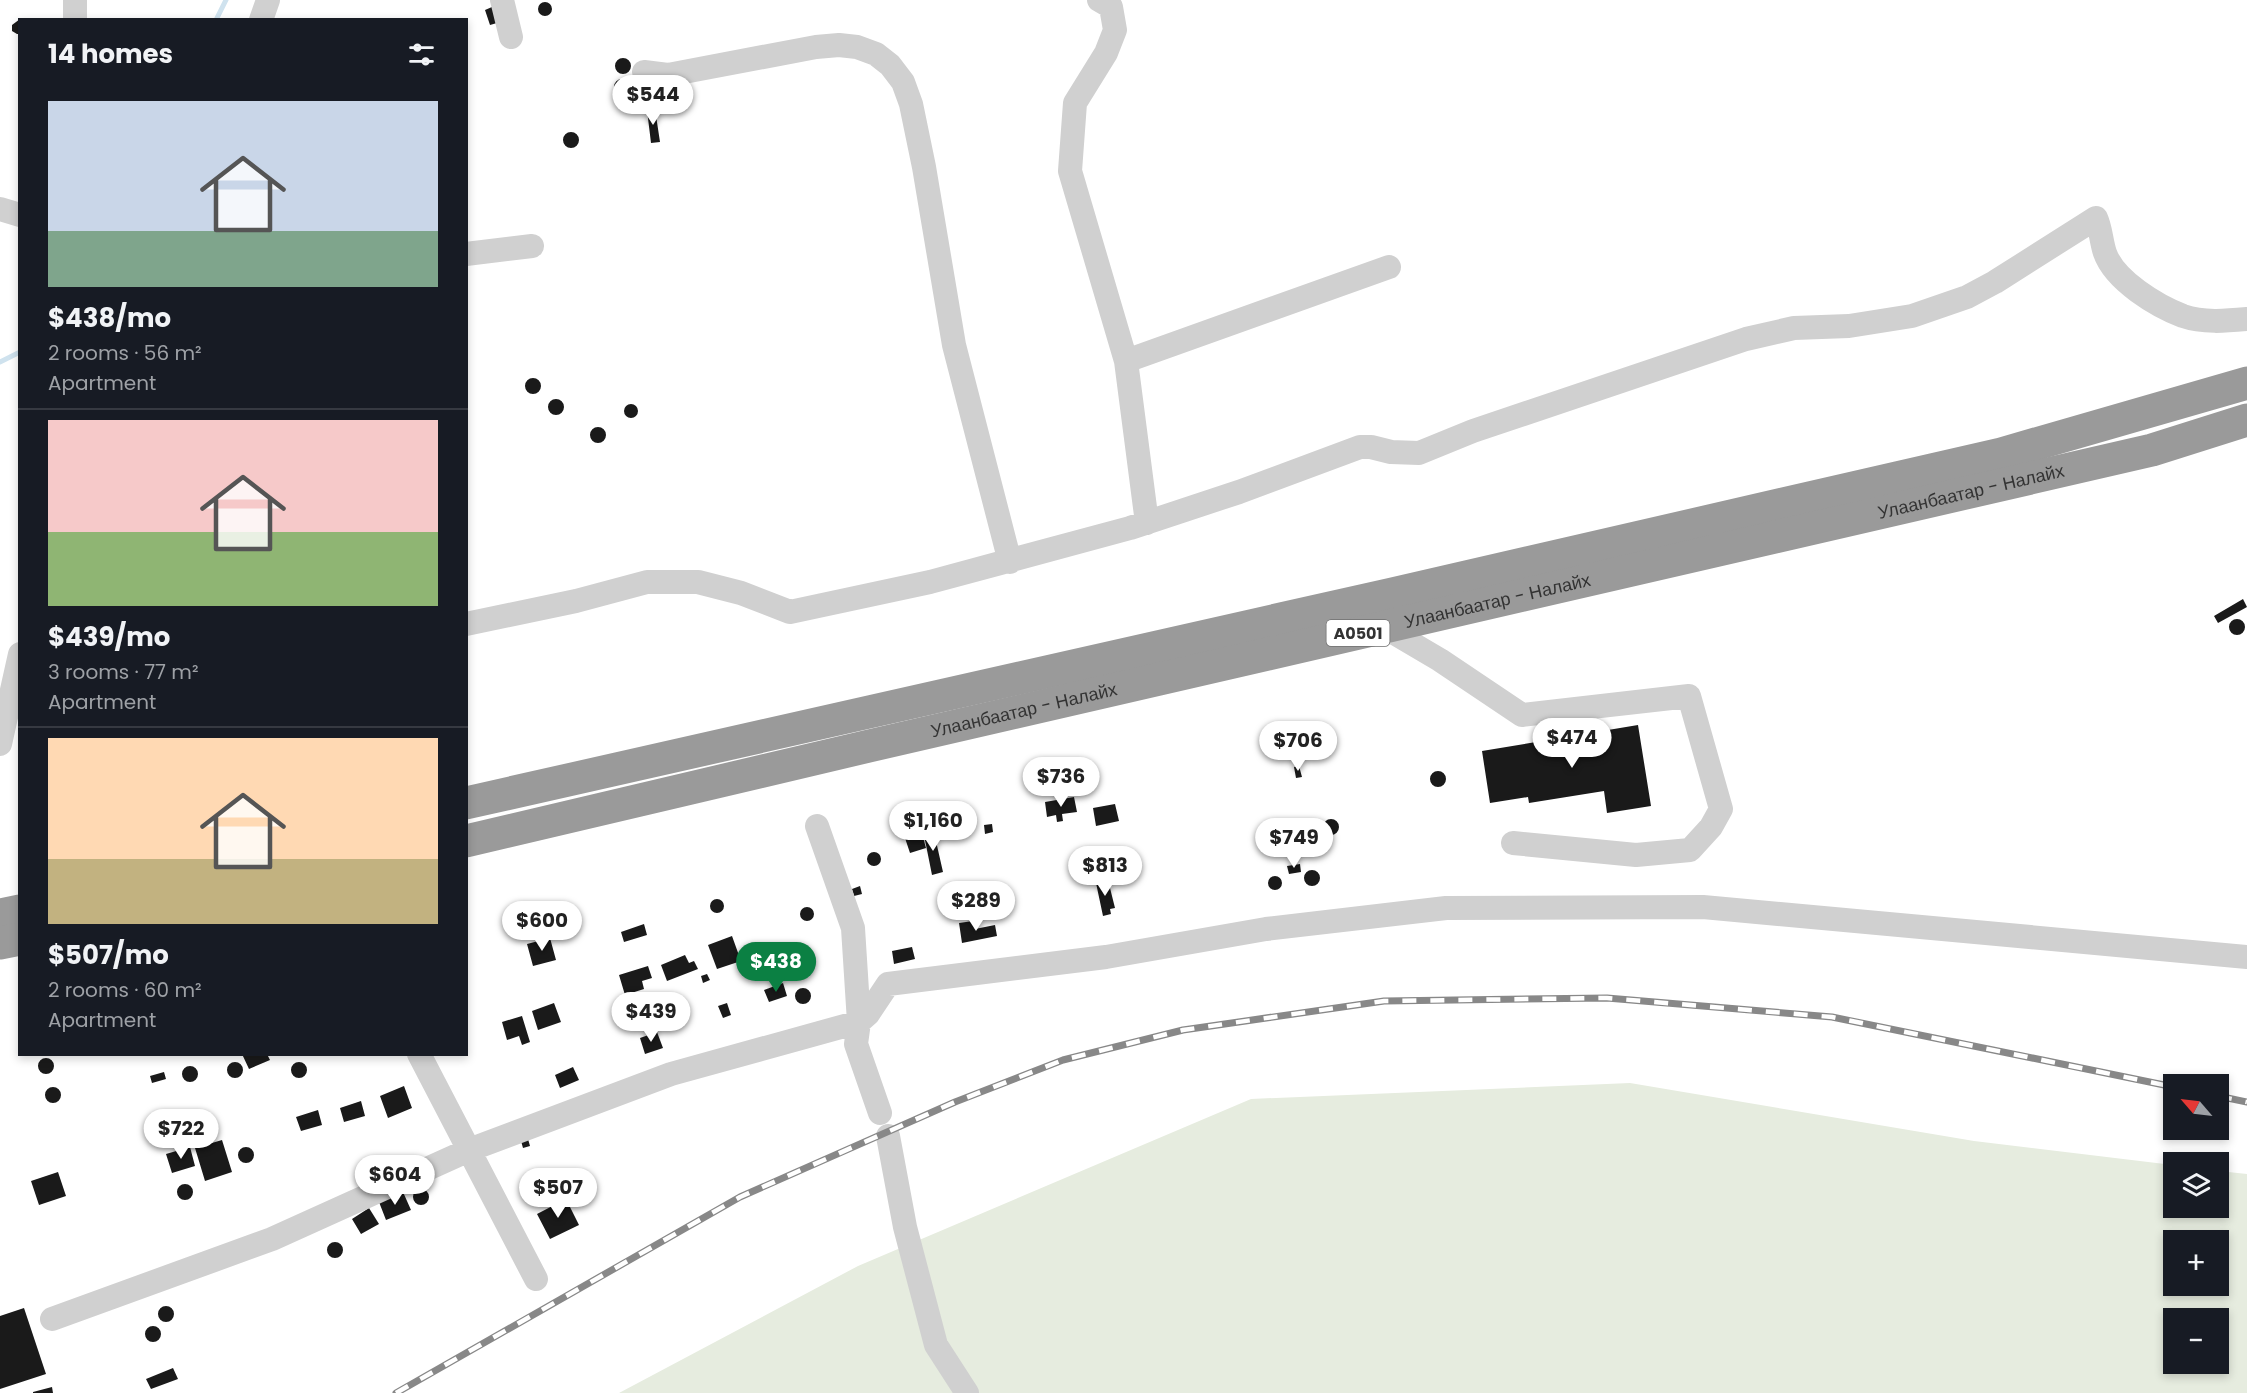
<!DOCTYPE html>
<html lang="en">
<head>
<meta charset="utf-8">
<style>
	:root { --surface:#171b24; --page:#20242c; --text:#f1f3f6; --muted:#9ea1a6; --line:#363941; --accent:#0b8043 }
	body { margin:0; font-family:Poppins,sans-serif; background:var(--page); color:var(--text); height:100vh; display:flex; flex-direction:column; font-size:22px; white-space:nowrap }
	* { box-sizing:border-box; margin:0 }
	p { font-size:20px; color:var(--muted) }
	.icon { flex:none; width:33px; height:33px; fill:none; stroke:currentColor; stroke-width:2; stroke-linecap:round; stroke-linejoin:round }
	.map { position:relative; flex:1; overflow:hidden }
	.drawer { position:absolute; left:18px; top:18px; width:450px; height:1038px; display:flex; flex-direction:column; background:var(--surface); border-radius:0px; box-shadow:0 3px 9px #0003 }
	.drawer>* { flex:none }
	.needle { width:39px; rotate:298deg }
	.buttons { position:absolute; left:2163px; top:1074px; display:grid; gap:12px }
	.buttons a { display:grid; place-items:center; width:66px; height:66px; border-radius:0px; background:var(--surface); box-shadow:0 3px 9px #0003; font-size:30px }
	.price { position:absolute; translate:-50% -51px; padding:0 14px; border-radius:21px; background:#fff; color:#222; font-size:20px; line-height:39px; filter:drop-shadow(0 2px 3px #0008) }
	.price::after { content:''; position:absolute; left:50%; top:36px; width:18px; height:14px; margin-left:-9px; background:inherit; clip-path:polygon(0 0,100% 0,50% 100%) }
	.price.current { background:var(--accent); color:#fff }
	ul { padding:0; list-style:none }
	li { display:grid; align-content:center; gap:12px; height:318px; padding:0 30px }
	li+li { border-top:2px solid var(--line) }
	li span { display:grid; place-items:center; height:186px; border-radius:0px; color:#555 }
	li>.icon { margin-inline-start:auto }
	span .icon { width:108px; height:108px; fill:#fffc; stroke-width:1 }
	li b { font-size:26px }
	h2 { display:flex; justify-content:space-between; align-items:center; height:72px; padding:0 30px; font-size:26px }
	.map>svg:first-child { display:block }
</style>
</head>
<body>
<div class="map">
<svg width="2247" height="1393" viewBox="0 0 2247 1393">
	<rect width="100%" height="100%" fill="#fff"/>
	<path fill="#e6ecdf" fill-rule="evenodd" d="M 1630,1083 L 1974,1141 L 2173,1165 L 2174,1208 L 2218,1208 L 2219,1171 L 2247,1174 L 2247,1393 L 619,1393 L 858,1266 L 1251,1099 ZM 2174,1240 L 2218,1240 L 2218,1286 L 2174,1286 ZM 2174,1318 L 2218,1318 L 2218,1364 L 2174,1364 Z"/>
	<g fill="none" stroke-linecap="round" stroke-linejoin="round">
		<path stroke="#cfe2ee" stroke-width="5" d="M 216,20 L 226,0
			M 0,362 L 20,352"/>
	</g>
	<path fill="#1a1a1a" d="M538 9a7 7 0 1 1 14 0a7 7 0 1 1-14 0Z
		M 492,7 L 497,23 L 490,25 L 485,10 Z
		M 20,19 L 20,34 L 17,34 L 12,31 L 12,25 Z
		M615 66a8 8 0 1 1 16 0a8 8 0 1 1-16 0Z
		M614 87a8 8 0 1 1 16 0a8 8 0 1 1-16 0Z
		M 655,109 L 660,142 L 651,143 L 647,110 Z
		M563 140a8 8 0 1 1 16 0a8 8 0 1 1-16 0Z
		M525 386a8 8 0 1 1 16 0a8 8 0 1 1-16 0Z
		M548 407a8 8 0 1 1 16 0a8 8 0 1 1-16 0Z
		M624 411a7 7 0 1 1 14 0a7 7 0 1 1-14 0Z
		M590 435a8 8 0 1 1 16 0a8 8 0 1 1-16 0Z
		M 2243,599 L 2247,607 L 2218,623 L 2214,616 Z
		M2229 627a8 8 0 1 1 16 0a8 8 0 1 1-16 0Z
		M 1638,725 L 1651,806 L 1607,813 L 1604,791 L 1529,803 L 1528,797 L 1490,803 L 1482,751 Z
		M 1299,766 L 1302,777 L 1296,778 L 1294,767 Z
		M1430 779a8 8 0 1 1 16 0a8 8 0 1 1-16 0Z
		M 1074,797 L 1077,812 L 1062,814 L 1063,821 L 1057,822 L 1056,815 L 1047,817 L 1045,802 Z
		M 1115,804 L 1119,821 L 1096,826 L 1093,808 Z
		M1323 827a8 8 0 1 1 16 0a8 8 0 1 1-16 0Z
		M 992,824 L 993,832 L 985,834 L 984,825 Z
		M 933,828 L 943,872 L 932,875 L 923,830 Z
		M 921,830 L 926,848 L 910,853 L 904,835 Z
		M867 859a7 7 0 1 1 14 0a7 7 0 1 1-14 0Z
		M 1300,864 L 1301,872 L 1289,874 L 1287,866 Z
		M1304 878a8 8 0 1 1 16 0a8 8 0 1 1-16 0Z
		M1268 883a7 7 0 1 1 14 0a7 7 0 1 1-14 0Z
		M 1108,880 L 1115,908 L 1110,909 L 1111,914 L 1103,916 L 1096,883 Z
		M 860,886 L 862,894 L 854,896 L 852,889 Z
		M710 906a7 7 0 1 1 14 0a7 7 0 1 1-14 0Z
		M800 914a7 7 0 1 1 14 0a7 7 0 1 1-14 0Z
		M 973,921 L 975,929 L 995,925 L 997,936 L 962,943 L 959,923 Z
		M 644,924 L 647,935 L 624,942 L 621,932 Z
		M 732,936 L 741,961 L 717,969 L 708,945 Z
		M 550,938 L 556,960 L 533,966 L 527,944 Z
		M 912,947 L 915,959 L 894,964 L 892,951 Z
		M 685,955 L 689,963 L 694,961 L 698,969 L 667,981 L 661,965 Z
		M 648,966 L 652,978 L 642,981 L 644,989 L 625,995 L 619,975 Z
		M 707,974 L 710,980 L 703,983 L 701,976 Z
		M 783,983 L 787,996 L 769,1002 L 764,990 Z
		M795 996a8 8 0 1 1 16 0a8 8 0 1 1-16 0Z
		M 554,1003 L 561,1022 L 538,1030 L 532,1011 Z
		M 727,1003 L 731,1015 L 723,1018 L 718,1006 Z
		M 522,1016 L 530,1042 L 522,1045 L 519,1036 L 507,1040 L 502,1022 Z
		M 657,1032 L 663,1048 L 645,1054 L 640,1038 Z
		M 242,1054 L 267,1054 L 270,1060 L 249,1069 Z
		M38 1066a8 8 0 1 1 16 0a8 8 0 1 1-16 0Z
		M227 1070a8 8 0 1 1 16 0a8 8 0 1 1-16 0Z
		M291 1070a8 8 0 1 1 16 0a8 8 0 1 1-16 0Z
		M182 1074a8 8 0 1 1 16 0a8 8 0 1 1-16 0Z
		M 573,1067 L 579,1080 L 560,1088 L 555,1075 Z
		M 164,1072 L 166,1079 L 152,1083 L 150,1076 Z
		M 404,1086 L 412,1108 L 388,1118 L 380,1096 Z
		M45 1095a8 8 0 1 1 16 0a8 8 0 1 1-16 0Z
		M 361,1101 L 365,1116 L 344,1122 L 340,1108 Z
		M 318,1110 L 322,1125 L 301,1131 L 296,1117 Z
		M 528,1139 L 530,1146 L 523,1148 L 521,1141 Z
		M 222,1140 L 232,1172 L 205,1181 L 195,1148 Z
		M 190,1147 L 195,1166 L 172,1173 L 166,1154 Z
		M238 1155a8 8 0 1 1 16 0a8 8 0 1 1-16 0Z
		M 58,1172 L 66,1196 L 39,1205 L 31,1181 Z
		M177 1192a8 8 0 1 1 16 0a8 8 0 1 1-16 0Z
		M413 1197a8 8 0 1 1 16 0a8 8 0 1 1-16 0Z
		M 403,1192 L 411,1210 L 386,1220 L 379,1202 Z
		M 566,1199 L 579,1225 L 550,1239 L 537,1214 Z
		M 369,1208 L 379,1224 L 361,1234 L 352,1219 Z
		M327 1250a8 8 0 1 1 16 0a8 8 0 1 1-16 0Z
		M158 1314a8 8 0 1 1 16 0a8 8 0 1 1-16 0Z
		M 24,1308 L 46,1374 L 0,1389 L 0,1316 Z
		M145 1334a8 8 0 1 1 16 0a8 8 0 1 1-16 0Z
		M 173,1368 L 178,1379 L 151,1389 L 146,1379 Z
		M 52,1387 L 53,1393 L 33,1393 L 33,1392 Z"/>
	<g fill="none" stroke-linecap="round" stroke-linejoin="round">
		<path stroke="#d0d0d0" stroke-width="24" d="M 502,0 L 511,37
			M 1099,0 L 1111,7 L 1115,30 L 1106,53 L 1075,103 L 1070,171 L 1126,361 L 1147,523
			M 75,20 L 75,0
			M 261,20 L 268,0
			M 644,72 L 668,75 L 816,47 L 839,45 L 857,47 L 876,54 L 890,65 L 903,82 L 911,104 L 924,167 L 954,345 L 1010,562
			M 0,209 L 20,215
			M 466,254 L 532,246
			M 1126,361 L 1389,267
			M 466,624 L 576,601 L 647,582 L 698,582 L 741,593 L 790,612 L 930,582 L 1130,528 L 1239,492 L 1360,447 L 1371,447 L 1391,452 L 1419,453 L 1473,431 L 1746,339 L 1794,328 L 1849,326 L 1912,316 L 1967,297 L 1995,282 L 2096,218 C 2101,229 2101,241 2105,253 C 2115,281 2157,306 2183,316 C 2203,323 2226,321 2247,319
			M 1384,627 L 1440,660 L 1522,715 L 1689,696 L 1721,809 L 1711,827 L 1690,850 L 1636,855 L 1513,843
			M 0,744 L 20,654
			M 817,826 L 853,928 L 859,1022 L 856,1044 L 880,1113
			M 419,1054 L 536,1279
			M 888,1136 L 905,1227 L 936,1345 L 967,1393
			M 52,1319 L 272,1239 L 469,1150 L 671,1074 L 859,1022 L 868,1014 L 888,984 L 1106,957 L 1266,929 L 1446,908 L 1703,907 L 2247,957"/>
		<g stroke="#9a9a9a" stroke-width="33">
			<path d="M 466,803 L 1392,594 L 2001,454 L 2247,383"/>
			<path id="s1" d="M 466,841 L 869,746 L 2152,450 L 2247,420"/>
			<path d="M 0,915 L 20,911"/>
			<path d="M 0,943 L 20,939"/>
		</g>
		<defs>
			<path id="rail" d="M 2218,1096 L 2247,1102
				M 396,1393 L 740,1197 L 955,1102 L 1063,1060 L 1183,1030 L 1384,1001 L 1607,998 L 1832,1017 L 2174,1087"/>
		</defs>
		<use href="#rail" stroke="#888" stroke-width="7"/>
		<use href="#rail" stroke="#fff" stroke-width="4.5" stroke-dasharray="14" stroke-linecap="butt"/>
	</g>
	<g text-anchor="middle" stroke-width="6" stroke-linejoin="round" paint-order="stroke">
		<rect fill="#fff" stroke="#707070" stroke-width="1.5" x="1326.5" y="620" width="63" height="26" rx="4.5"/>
		<g font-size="16" font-weight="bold" fill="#333">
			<text x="1358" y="639">A0501</text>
		</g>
		<g font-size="18" fill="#333" stroke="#fff">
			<text dy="6" stroke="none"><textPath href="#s1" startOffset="1545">Улаанбаатар - Налайх</textPath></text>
			<text dy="6" stroke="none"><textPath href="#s1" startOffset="1059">Улаанбаатар - Налайх</textPath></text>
			<text dy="6" stroke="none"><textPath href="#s1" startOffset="573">Улаанбаатар - Налайх</textPath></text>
		</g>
	</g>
</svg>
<div class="buttons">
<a><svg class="needle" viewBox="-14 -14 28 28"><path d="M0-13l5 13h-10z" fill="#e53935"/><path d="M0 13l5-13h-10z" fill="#9ea1a6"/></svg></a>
<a><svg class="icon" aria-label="layers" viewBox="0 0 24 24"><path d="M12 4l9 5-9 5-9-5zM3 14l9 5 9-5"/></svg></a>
<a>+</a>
<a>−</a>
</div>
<b class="price" style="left:653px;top:126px">$544</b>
<b class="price" style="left:1572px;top:769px">$474</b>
<b class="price" style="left:1298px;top:772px">$706</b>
<b class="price" style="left:1061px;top:808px">$736</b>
<b class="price" style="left:933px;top:852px">$1,160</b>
<b class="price" style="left:1294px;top:869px">$749</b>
<b class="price" style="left:1105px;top:897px">$813</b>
<b class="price" style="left:976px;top:932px">$289</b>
<b class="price" style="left:542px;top:952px">$600</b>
<b class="price current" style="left:776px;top:993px">$438</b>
<b class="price" style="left:651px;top:1043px">$439</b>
<b class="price" style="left:181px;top:1160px">$722</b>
<b class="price" style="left:395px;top:1206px">$604</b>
<b class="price" style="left:558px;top:1219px">$507</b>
<section class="drawer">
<h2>14 homes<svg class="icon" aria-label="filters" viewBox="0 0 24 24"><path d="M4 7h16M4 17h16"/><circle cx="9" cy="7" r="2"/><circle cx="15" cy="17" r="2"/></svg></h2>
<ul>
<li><span style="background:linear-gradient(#c9d6e8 70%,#7fa58c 0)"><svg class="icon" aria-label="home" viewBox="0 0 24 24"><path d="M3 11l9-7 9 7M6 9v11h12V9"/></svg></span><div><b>$438/mo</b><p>2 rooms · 56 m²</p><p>Apartment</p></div></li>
<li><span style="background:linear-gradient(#f6c9c9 60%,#8fb573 0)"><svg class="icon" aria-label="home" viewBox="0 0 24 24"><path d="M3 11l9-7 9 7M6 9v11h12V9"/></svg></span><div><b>$439/mo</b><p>3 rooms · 77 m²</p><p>Apartment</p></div></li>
<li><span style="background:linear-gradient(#ffd9b3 65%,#c2b280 0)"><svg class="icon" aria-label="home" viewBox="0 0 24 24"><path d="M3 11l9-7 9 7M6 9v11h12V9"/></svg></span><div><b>$507/mo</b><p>2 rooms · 60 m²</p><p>Apartment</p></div></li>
</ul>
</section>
</div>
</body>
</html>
